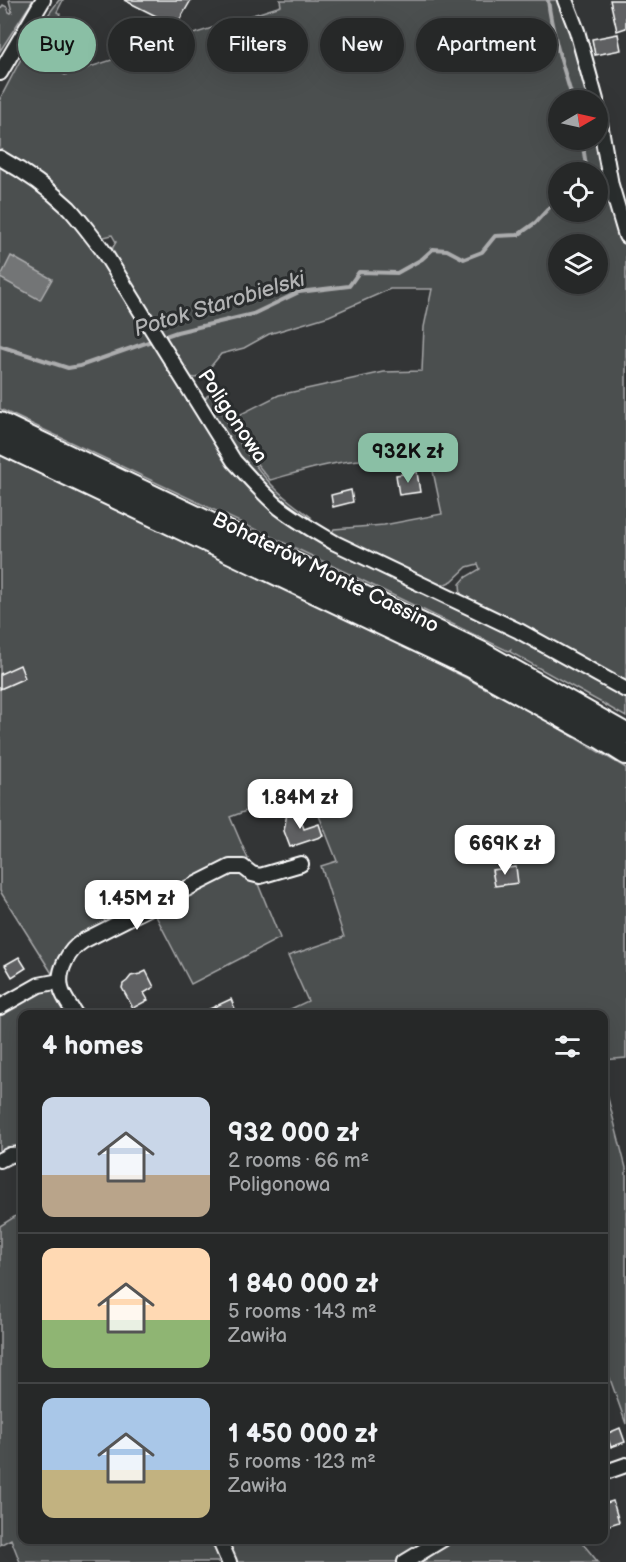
<!DOCTYPE html>
<html lang="en">
<head>
<meta charset="utf-8">
<style>
	:root { --surface:#262828; --page:#323434; --text:#f1f3f6; --muted:#a4a6a8; --line:#424445; --accent:#8abfa5 }
	body { margin:0; font-family:"Balsamiq Sans",sans-serif; background:var(--page); color:var(--text); height:100vh; display:flex; flex-direction:column; font-size:22px; white-space:nowrap }
	* { box-sizing:border-box; margin:0 }
	p { font-size:20px; color:var(--muted) }
	.icon { flex:none; width:33px; height:33px; fill:none; stroke:currentColor; stroke-width:2; stroke-linecap:round; stroke-linejoin:round }
	.map { position:relative; flex:1; overflow:hidden }
	.details { position:absolute; left:18px; top:1010px; width:590px; height:534px; display:flex; flex-direction:column; background:var(--surface); border-radius:12px; box-shadow:0 6px 24px #0002,0 0 0 2px var(--line) }
	.details>* { flex:none }
	.top-card { position:absolute; left:18px; top:18px; width:591px; height:54px; display:flex; gap:12px }
	.needle { width:39px; rotate:81deg }
	.controls { position:absolute; left:548px; top:90px; display:grid; gap:12px }
	.controls a { display:grid; place-items:center; width:60px; height:60px; border-radius:50%; background:var(--surface); box-shadow:0 6px 24px #0002,0 0 0 2px var(--line); font-size:30px }
	.price { position:absolute; translate:-50% -51px; padding:0 14px; border-radius:12px; background:#fff; color:#222; font-size:20px; line-height:39px; filter:drop-shadow(0 2px 3px #0008) }
	.price::after { content:''; position:absolute; left:50%; top:36px; width:18px; height:14px; margin-left:-9px; background:inherit; clip-path:polygon(0 0,100% 0,50% 100%) }
	.price.on { background:var(--accent); color:#111 }
	ul { padding:0; list-style:none }
	li { display:flex; align-items:center; gap:18px; height:150px; padding:0 24px }
	li+li { border-top:2px solid var(--line) }
	li span { display:grid; place-items:center; flex:none; width:168px; height:120px; border-radius:12px; color:#555 }
	li>.icon { margin-inline-start:auto }
	span .icon { width:72px; height:72px; fill:#fffc; stroke-width:1 }
	li b { font-size:26px }
	h2 { display:flex; justify-content:space-between; align-items:center; height:72px; padding:0 24px; font-size:26px }
	.chip { padding:0 21px; border-radius:27px; background:var(--surface); box-shadow:0 6px 24px #0002,0 0 0 2px var(--line); font-size:21px; line-height:54px }
	.chip.on { background:var(--accent); color:#111 }
	.map>svg:first-child { display:block }
</style>
</head>
<body>
<div class="map">
<svg width="626" height="1562" viewBox="0 0 626 1562">
	<rect width="100%" height="100%" fill="#333536"/>
	<filter id="ink" filterUnits="userSpaceOnUse"><feTurbulence type="fractalNoise" baseFrequency=".0167" numOctaves="2"/><feDisplacementMap in="SourceGraphic" scale="12" xChannelSelector="R" yChannelSelector="G"/><feConvolveMatrix kernelMatrix="1 2 1 2 8 2 1 2 1" color-interpolation-filters="sRGB"/></filter>
	<g filter="url(#ink)">
		<path fill="#4c4f50" stroke="#a6a7a8" stroke-width="1.5" fill-rule="evenodd" d="M 9,0 L 33,0 L 0,51 L 0,8 L 1,8 L 3,5 L 7,7 L 9,12 L 11,13 L 12,12 Z
			M 59,0 L 63,0 L 57,12 L 60,14 L 37,59 L 65,75 L 281,6 L 280,0 L 562,0 L 593,100 L 558,100 L 558,140 L 597,140 L 626,241 L 626,684 L 461,596 L 460,584 L 466,577 L 480,569 L 478,564 L 467,567 L 452,581 L 441,586 L 331,535 L 334,529 L 384,525 L 442,514 L 429,452 C 400,460 368,457 337,463 C 315,467 292,474 270,480 L 257,464 L 229,420 L 279,395 L 384,372 L 422,371 L 424,327 L 432,289 L 390,289 L 329,316 L 269,334 L 244,348 L 221,354 L 207,371 L 196,378 L 188,377 L 112,253 L 113,247 L 116,242 L 112,235 L 100,238 L 40,176 L 22,163 L 0,151 L 0,99 L 33,36 ZM 558,172 L 597,172 L 597,212 L 558,212 ZM 558,244 L 597,244 L 597,284 L 558,284 Z
			M 0,163 L 13,171 L 64,210 L 97,250 L 270,505 L 519,637 L 626,696 L 626,717 L 600,702 L 510,652 L 511,649 L 508,651 L 314,557 L 0,409 Z
			M 211,393 C 230,426 250,465 278,491 C 288,501 300,509 311,517 L 304,519 C 289,507 273,496 260,482 C 237,458 220,429 203,401 L 207,396 Z
			M 0,455 L 420,654 L 540,717 L 626,768 L 626,1058 L 603,1060 L 603,1014 L 280,1014 L 308,1001 L 288,956 L 344,937 L 321,866 L 337,861 L 308,788 L 230,817 L 248,859 L 119,919 L 53,975 L 0,891 Z
			M 243,870 L 258,884 L 280,938 L 191,984 L 156,916 L 154,909 L 231,871 Z
			M 52,987 L 56,990 L 70,1014 L 22,1014 L 22,1150 L 0,1157 L 0,1010 L 30,992 Z
			M 603,1079 L 626,1168 L 626,1424 L 603,1359 Z
			M 22,1212 L 22,1539 L 216,1539 L 226,1562 L 20,1562 L 11,1539 L 0,1545 L 0,1226 Z
			M 222,1539 L 432,1539 L 396,1562 L 233,1562 Z
			M 448,1539 L 579,1539 L 598,1562 L 410,1562 Z"/>
		<path fill="#737576" stroke="#abacad" stroke-width="1.5" d="M 11,256 L 52,279 L 40,300 L 0,278 Z"/>
		<g fill="none" stroke-linecap="round" stroke-linejoin="round">
			<path stroke="#abacad" stroke-width="4" d="M 548,0 C 552,34 563,67 573,100
				M 582,140 L 587,172
				M 0,346 L 68,368 L 80,366 L 177,332 L 253,314 L 299,292 L 349,286 L 359,272 L 397,273 L 422,259 L 433,249 L 447,250 L 464,259 L 482,252 L 495,236 L 518,235 L 535,223 L 558,198"/>
		</g>
		<path fill="#5f6162" stroke="#fff" stroke-width="1.5" d="M 124,0 L 191,0 L 176,26 Z
			M 610,0 L 626,0 L 626,28 L 617,31 Z
			M 618,34 L 621,50 L 595,55 L 592,39 Z
			M 417,472 L 420,492 L 399,495 L 396,475 Z
			M 351,490 L 353,502 L 333,507 L 331,495 Z
			M 20,665 L 25,678 L 0,689 L 0,674 Z
			M 297,810 L 304,829 L 319,824 L 323,836 L 290,847 L 284,831 L 287,813 Z
			M 516,867 L 518,883 L 495,886 L 492,870 Z
			M 19,957 L 26,968 L 12,977 L 5,965 Z
			M 146,971 L 154,987 L 144,993 L 148,1000 L 133,1008 L 122,988 L 123,984 L 127,981 L 131,976 L 140,974 Z
			M 231,999 L 235,1009 L 225,1014 L 199,1014 Z
			M 620,1428 L 625,1442 L 611,1447 L 606,1434 Z
			M 613,1501 L 619,1522 L 603,1527 L 603,1504 Z"/>
		<g fill="none" stroke-linecap="round" stroke-linejoin="round">
			<defs>
				<path id="minor" d="M 565,0 L 577,31 L 596,100
					M 0,73 L 43,0
					M 597,106 L 611,185 L 626,236
					M 0,158 C 25,172 48,188 69,208 C 81,221 91,235 102,249 L 234,461 C 249,477 263,494 280,508 C 297,521 316,532 335,543 L 519,631 L 626,690
					M 0,1007 L 39,985 L 60,981
					M 75,1014 C 70,1006 63,997 61,988 C 57,970 69,950 83,941 L 230,867 L 243,867 L 252,874 L 260,876 L 301,864
					M 0,1160 L 10,1155 L 22,1154
					M 603,1473 L 626,1465
					M 219,1539 L 229,1562
					M 405,1562 L 443,1539"/>
				<path id="highway" d="M 0,423 L 481,652 L 626,734
					M 0,443 L 471,667 L 602,739 L 626,754"/>
			</defs>
			<use href="#minor" stroke="#fff" stroke-width="18"/>
			<use href="#highway" stroke="#fff" stroke-width="24"/>
			<use href="#minor" stroke="#2a2d2e" stroke-width="14"/>
			<use href="#highway" stroke="#2a2d2e" stroke-width="20"/>
		</g>
	</g>
	<g text-anchor="middle" stroke-width="6" stroke-linejoin="round" paint-order="stroke">
		<g font-size="21" fill="#fff" stroke="#2a2d2e">
			<text transform="translate(233 416) rotate(56)" y="7">Poligonowa</text>
			<text transform="translate(326 572) rotate(26)" y="7">Bohaterów Monte Cassino</text>
		</g>
		<g font-size="22" font-style="italic" fill="#b2b3b4" stroke="#2a2d2e">
			<text transform="translate(219 303) rotate(-17)" y="8">Potok Starobielski</text>
		</g>
	</g>
</svg>
<div class="controls">
<a><svg class="needle" viewBox="-14 -14 28 28"><path d="M0-13l5 13h-10z" fill="#e53935"/><path d="M0 13l5-13h-10z" fill="#a4a6a8"/></svg></a>
<a><svg class="icon" aria-label="locate" viewBox="0 0 24 24"><circle cx="12" cy="12" r="6"/><path d="M12 2v4M12 18v4M2 12h4M18 12h4"/></svg></a>
<a><svg class="icon" aria-label="layers" viewBox="0 0 24 24"><path d="M12 4l9 5-9 5-9-5zM3 14l9 5 9-5"/></svg></a>
</div>
<b class="price on" style="left:408px;top:484px">932K zł</b>
<b class="price" style="left:300px;top:830px">1.84M zł</b>
<b class="price" style="left:505px;top:876px">669K zł</b>
<b class="price" style="left:137px;top:931px">1.45M zł</b>
<div class="top-card">
<a class="chip on">Buy</a>
<a class="chip">Rent</a>
<a class="chip">Filters</a>
<a class="chip">New</a>
<a class="chip">Apartment</a>
</div>
<section class="details">
<h2>4 homes<svg class="icon" aria-label="filters" viewBox="0 0 24 24"><path d="M4 7h16M4 17h16"/><circle cx="9" cy="7" r="2"/><circle cx="15" cy="17" r="2"/></svg></h2>
<ul>
<li><span style="background:linear-gradient(#c9d6e8 65%,#b9a48a 0)"><svg class="icon" aria-label="home" viewBox="0 0 24 24"><path d="M3 11l9-7 9 7M6 9v11h12V9"/></svg></span><div><b>932 000 zł</b><p>2 rooms · 66 m²</p><p>Poligonowa</p></div></li>
<li><span style="background:linear-gradient(#ffd9b3 60%,#8fb573 0)"><svg class="icon" aria-label="home" viewBox="0 0 24 24"><path d="M3 11l9-7 9 7M6 9v11h12V9"/></svg></span><div><b>1 840 000 zł</b><p>5 rooms · 143 m²</p><p>Zawiła</p></div></li>
<li><span style="background:linear-gradient(#a9c7e8 60%,#c2b280 0)"><svg class="icon" aria-label="home" viewBox="0 0 24 24"><path d="M3 11l9-7 9 7M6 9v11h12V9"/></svg></span><div><b>1 450 000 zł</b><p>5 rooms · 123 m²</p><p>Zawiła</p></div></li>
</ul>
</section>
</div>
</body>
</html>
